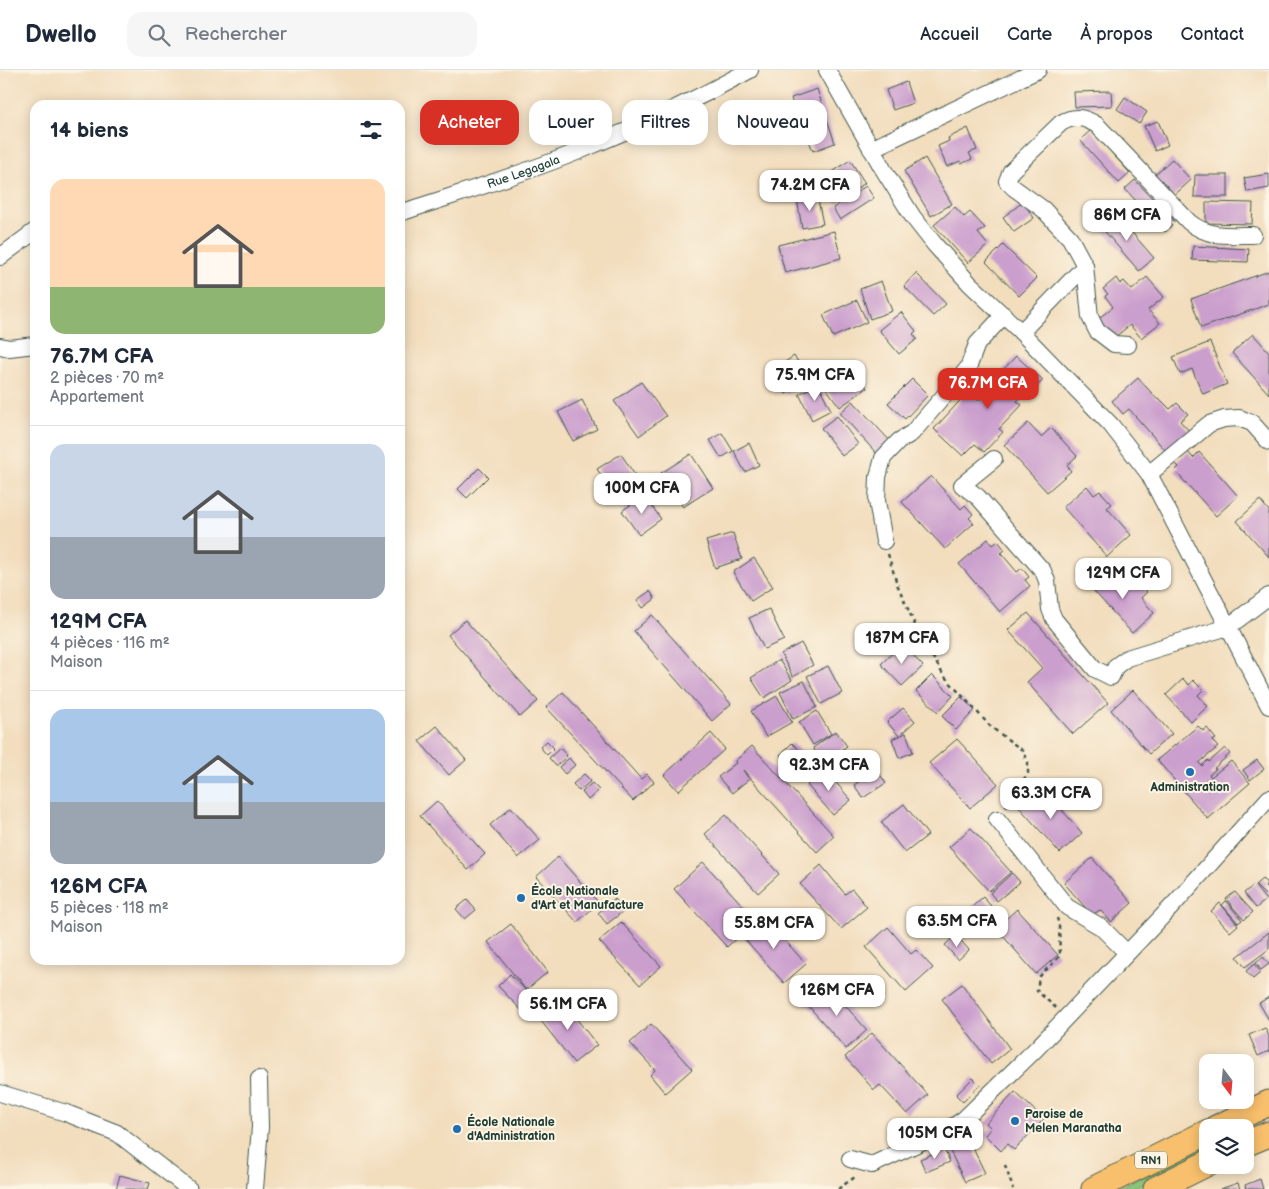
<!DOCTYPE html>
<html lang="fr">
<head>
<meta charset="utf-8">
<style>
	:root { --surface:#fff; --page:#f6f6f7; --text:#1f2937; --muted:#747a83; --line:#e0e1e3; --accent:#d93025 }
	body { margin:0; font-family:"Balsamiq Sans",sans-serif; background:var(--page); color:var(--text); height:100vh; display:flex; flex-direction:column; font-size:19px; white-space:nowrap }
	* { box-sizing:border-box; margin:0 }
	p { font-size:16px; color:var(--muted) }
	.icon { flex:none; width:28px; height:28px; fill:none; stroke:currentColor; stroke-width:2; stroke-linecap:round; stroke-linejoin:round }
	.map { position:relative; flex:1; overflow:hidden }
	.panel { position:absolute; left:30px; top:30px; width:375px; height:865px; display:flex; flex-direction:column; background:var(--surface); border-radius:15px; box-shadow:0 2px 12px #0003 }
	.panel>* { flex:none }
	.top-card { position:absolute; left:420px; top:30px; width:475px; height:45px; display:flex; gap:10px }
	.needle { width:32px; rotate:164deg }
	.buttons { position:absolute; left:1199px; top:984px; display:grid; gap:10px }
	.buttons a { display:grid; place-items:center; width:55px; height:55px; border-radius:10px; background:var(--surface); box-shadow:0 2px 12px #0003; font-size:25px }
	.price { position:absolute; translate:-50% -42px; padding:0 11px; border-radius:10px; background:#fff; color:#222; font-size:16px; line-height:32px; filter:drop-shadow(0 1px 2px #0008) }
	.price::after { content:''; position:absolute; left:50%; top:30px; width:15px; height:11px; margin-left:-8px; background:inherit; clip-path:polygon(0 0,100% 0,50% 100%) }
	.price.active { background:var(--accent); color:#fff }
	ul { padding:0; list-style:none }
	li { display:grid; align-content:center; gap:10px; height:265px; padding:0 20px }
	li+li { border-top:1px solid var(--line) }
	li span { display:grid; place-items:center; height:155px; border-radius:15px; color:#555 }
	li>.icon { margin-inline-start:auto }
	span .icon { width:90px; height:90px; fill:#fffc; stroke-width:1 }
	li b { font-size:21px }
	h2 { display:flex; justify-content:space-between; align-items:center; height:60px; padding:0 20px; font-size:21px }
	.chip { padding:0 18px; border-radius:15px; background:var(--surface); box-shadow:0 2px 12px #0003; font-size:18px; line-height:45px }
	.chip.active { background:var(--accent); color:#fff }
	header { display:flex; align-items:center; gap:30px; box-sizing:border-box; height:70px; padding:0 25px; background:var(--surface); border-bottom:1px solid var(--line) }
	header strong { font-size:24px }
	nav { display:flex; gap:28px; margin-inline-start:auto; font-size:18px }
	.search { width:350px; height:45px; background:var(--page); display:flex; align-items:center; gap:12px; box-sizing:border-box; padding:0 18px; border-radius:15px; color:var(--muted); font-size:19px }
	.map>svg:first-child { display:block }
</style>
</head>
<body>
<header>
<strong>Dwello</strong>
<div class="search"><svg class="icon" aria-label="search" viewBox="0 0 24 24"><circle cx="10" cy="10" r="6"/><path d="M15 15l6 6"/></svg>Rechercher</div>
<nav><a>Accueil</a><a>Carte</a><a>À propos</a><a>Contact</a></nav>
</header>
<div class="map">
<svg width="1269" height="1119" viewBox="0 0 1269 1119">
	<rect width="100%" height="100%" fill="#fcf5e5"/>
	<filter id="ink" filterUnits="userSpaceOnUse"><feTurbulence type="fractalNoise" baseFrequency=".02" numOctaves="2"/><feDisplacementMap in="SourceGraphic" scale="10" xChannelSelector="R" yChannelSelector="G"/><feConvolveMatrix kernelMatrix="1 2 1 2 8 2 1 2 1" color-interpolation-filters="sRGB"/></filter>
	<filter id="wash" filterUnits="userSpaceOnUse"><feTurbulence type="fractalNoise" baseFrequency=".0096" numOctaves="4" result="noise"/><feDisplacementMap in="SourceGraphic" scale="20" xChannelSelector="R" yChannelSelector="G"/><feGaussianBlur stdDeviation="1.12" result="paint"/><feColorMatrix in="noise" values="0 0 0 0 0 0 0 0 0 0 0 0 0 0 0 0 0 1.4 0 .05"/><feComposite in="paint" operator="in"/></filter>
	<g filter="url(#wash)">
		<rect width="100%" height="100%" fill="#f2ddbd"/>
		<path fill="#89c57a" stroke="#548157" d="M 1207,1072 L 1207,1081 L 1132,1119 L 1115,1119 Z"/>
		<g id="blocks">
			<path fill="#ca9ecd" d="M 906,12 L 913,33 L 893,40 L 886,20 Z
				M 817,19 L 835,73 L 813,81 L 804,58 L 817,52 L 801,58 L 791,28 Z
				M 1111,21 L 1112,36 L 1075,37 L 1074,22 Z
				M 1125,27 L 1147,42 L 1139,54 L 1117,39 Z
				M 1158,51 L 1168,75 L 1155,81 L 1144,56 Z
				M 968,58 L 977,80 L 969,83 L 972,89 L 961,94 L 960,91 L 947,97 L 938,76 L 949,71 L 948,68 Z
				M 1091,60 L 1130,103 L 1119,113 L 1080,70 Z
				M 925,88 L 952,134 L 931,146 L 904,101 Z
				M 1172,89 L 1191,110 L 1170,129 L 1151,108 Z
				M 850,90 L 865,113 L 837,133 L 821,110 Z
				M 1269,104 L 1269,118 L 1247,122 L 1244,108 Z
				M 1195,105 L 1228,105 L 1228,127 L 1194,127 Z
				M 1135,110 L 1175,152 L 1165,162 L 1125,119 Z
				M 866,116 L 874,128 L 840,150 L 833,138 Z
				M 817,125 L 823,154 L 802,158 L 797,129 Z
				M 1023,132 L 1034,148 L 1014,162 L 1003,147 Z
				M 1206,132 L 1253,133 L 1252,154 L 1206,153 Z
				M 955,137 L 964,147 L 970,142 L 985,158 L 978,163 L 988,175 L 968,193 L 934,155 Z
				M 1115,143 L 1154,188 L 1139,201 L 1100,156 Z
				M 834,161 L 841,188 L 785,203 L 778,175 Z
				M 1003,175 L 1037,208 L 1019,226 L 986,192 Z
				M 1193,176 L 1249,179 L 1248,192 L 1192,190 Z
				M 1269,201 L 1269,234 L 1201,258 L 1191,229 Z
				M 916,203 L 946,234 L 933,246 L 904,216 Z
				M 1147,207 L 1164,227 L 1148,240 L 1160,253 L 1141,268 L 1130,255 L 1110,271 L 1094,252 L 1113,237 L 1105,226 L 1108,224 L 1103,219 L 1116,208 L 1120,214 L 1124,211 L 1132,220 Z
				M 881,211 L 892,241 L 870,249 L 860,219 Z
				M 857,230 L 867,252 L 833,267 L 823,245 Z
				M 901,242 L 916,261 L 913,264 L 917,269 L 899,284 L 879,260 Z
				M 1253,264 L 1269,282 L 1269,324 L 1232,283 Z
				M 1210,272 L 1227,314 L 1203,324 L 1192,299 L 1180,304 L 1173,287 Z
				M 794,286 L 809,307 L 786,324 L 770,302 Z
				M 1016,286 L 1043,310 L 1026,328 L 1023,325 L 1017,331 L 1022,335 L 999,359 L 1003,362 L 984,382 L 975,374 L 963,386 L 934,359 L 968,322 L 978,331 L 996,311 L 1005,319 L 1012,311 L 1002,301 Z
				M 852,297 L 867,318 L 840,337 L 825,317 Z
				M 1138,308 L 1157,329 L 1159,328 L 1170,339 L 1177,333 L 1188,344 L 1180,351 L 1189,361 L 1166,381 L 1129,339 L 1123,344 L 1112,331 Z
				M 912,309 L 928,325 L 905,349 L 888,333 Z
				M 641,312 L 666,346 L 639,366 L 614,331 Z
				M 818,314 L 831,340 L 812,350 L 799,324 Z
				M 582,330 L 597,359 L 573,371 L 558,342 Z
				M 853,331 L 891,372 L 877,384 L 840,343 Z
				M 837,346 L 858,374 L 842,386 L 821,358 Z
				M 1028,353 L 1041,367 L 1051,358 L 1077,386 L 1067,395 L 1071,401 L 1047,422 L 1004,375 Z
				M 722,363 L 733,381 L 721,388 L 710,370 Z
				M 749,373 L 759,395 L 745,402 L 734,381 Z
				M 1188,382 L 1193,388 L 1199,382 L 1238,426 L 1216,446 L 1175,401 L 1179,397 L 1175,393 Z
				M 621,384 L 642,416 L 618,432 L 597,399 Z
				M 691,384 L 713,418 L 683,437 L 661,403 Z
				M 479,398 L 488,407 L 467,428 L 458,419 Z
				M 931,406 L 961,439 L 965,435 L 973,444 L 969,448 L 974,453 L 945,479 L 902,432 Z
				M 1087,416 L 1094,425 L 1100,421 L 1112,434 L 1107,438 L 1131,465 L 1107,487 L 1063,437 Z
				M 644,425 L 661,449 L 639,465 L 622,441 Z
				M 1260,430 L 1269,441 L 1269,487 L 1237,451 Z
				M 733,463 L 742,489 L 715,498 L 706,471 Z
				M 988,469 L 993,475 L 998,471 L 1005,480 L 1001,483 L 1017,502 L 1022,498 L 1029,507 L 1025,510 L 1030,516 L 1000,542 L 959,494 Z
				M 754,488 L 773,517 L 751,531 L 733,502 Z
				M 1113,497 L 1132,518 L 1138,512 L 1147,522 L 1141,528 L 1154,543 L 1132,563 L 1091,518 Z
				M 650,521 L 655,529 L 643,538 L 637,530 Z
				M 769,539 L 784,570 L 764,579 L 749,548 Z
				M 1028,543 L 1108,633 L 1073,664 L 1027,612 L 1042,598 L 1008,560 Z
				M 652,545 L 731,634 L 712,651 L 634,561 Z
				M 465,550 L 538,631 L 520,647 L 448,565 Z
				M 801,573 L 813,595 L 793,607 L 781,584 Z
				M 902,574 L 923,596 L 902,616 L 881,594 Z
				M 779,590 L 792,610 L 764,628 L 751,608 Z
				M 828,596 L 842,623 L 821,634 L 807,606 Z
				M 932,605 L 953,626 L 938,642 L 916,621 Z
				M 1183,609 L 1189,615 L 1193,610 L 1203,620 L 1198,625 L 1208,636 L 1191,652 L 1166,625 Z
				M 804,611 L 817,637 L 793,649 L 780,622 Z
				M 1133,620 L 1172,664 L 1149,684 L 1111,640 Z
				M 563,622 L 641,709 L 647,704 L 654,712 L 633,731 L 546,637 Z
				M 777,626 L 792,652 L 766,667 L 751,641 Z
				M 961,627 L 975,640 L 956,660 L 942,646 Z
				M 903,638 L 915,651 L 899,666 L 887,652 Z
				M 817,641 L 831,664 L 813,675 L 799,652 Z
				M 437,656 L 466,690 L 449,705 L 419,671 Z
				M 1198,656 L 1203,661 L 1207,658 L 1216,669 L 1212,671 L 1218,677 L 1199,693 L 1202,696 L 1208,690 L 1209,692 L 1225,678 L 1230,684 L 1214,698 L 1216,699 L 1209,705 L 1211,707 L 1231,691 L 1250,713 L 1208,749 L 1157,690 Z
				M 836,661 L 847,676 L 823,692 L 813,678 Z
				M 711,663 L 725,679 L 678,721 L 664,705 Z
				M 906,663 L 913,682 L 899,688 L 892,669 Z
				M 957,669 L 998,714 L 970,738 L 929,693 Z
				M 547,671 L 554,678 L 547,685 L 540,677 Z
				M 792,673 L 806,686 L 794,698 L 780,685 Z
				M 752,676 L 834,766 L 817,782 L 743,700 L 749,709 L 732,723 L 718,707 L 736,693 L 735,691 Z
				M 560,678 L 567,686 L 556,696 L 549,688 Z
				M 569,688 L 575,695 L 565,704 L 559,697 Z
				M 1257,690 L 1264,699 L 1250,710 L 1243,700 Z
				M 876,699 L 886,713 L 863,728 L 854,715 Z
				M 825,700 L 851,730 L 833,745 L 807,715 Z
				M 584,704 L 591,711 L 579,721 L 573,714 Z
				M 592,713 L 599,720 L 588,730 L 582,722 Z
				M 1042,717 L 1082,763 L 1060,783 L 1019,737 Z
				M 437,731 L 485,784 L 468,800 L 420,746 Z
				M 904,734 L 928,765 L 905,783 L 881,752 Z
				M 511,737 L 540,770 L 518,788 L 490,755 Z
				M 726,745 L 779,804 L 758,823 L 705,764 Z
				M 971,758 L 1011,802 L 989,821 L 949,777 Z
				M 558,787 L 599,833 L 577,852 L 536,807 Z
				M 1092,788 L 1132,833 L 1111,852 L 1100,840 L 1092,845 L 1064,813 Z
				M 703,792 L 756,850 L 727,877 L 674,819 Z
				M 821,795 L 845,824 L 852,819 L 867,837 L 841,859 L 800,814 Z
				M 1012,803 L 1020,812 L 997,831 L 990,823 Z
				M 1262,809 L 1267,813 L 1265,816 L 1269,820 L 1269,829 L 1255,815 Z
				M 1254,815 L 1266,830 L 1256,838 L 1244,823 Z
				M 1235,822 L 1253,842 L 1244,850 L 1226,829 Z
				M 983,827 L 991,836 L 972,853 L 964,844 Z
				M 615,829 L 625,840 L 607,854 L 598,843 Z
				M 467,830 L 476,840 L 465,849 L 456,839 Z
				M 1226,831 L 1242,850 L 1238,853 L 1222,835 Z
				M 1220,833 L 1238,855 L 1230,862 L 1211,841 Z
				M 1017,839 L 1058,885 L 1036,904 L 996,858 Z
				M 765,848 L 806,894 L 784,913 L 743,867 Z
				M 621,852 L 661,896 L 640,915 L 599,871 Z
				M 511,854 L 548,902 L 526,920 L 488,872 Z
				M 888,857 L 911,884 L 916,880 L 933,898 L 906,922 L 866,877 Z
				M 1269,862 L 1269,879 L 1245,897 L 1237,887 Z
				M 956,865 L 969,880 L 958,890 L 945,875 Z
				M 1263,887 L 1269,894 L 1261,900 L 1256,893 Z
				M 1254,894 L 1261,902 L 1253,909 L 1246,901 Z
				M 510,904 L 535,930 L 523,942 L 498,916 Z
				M 962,914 L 1010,979 L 991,994 L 942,929 Z
				M 827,915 L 867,960 L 846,979 L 806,933 Z
				M 1269,927 L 1269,950 L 1259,933 Z
				M 561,929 L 597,975 L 574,993 L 538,947 Z
				M 651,954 L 692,999 L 665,1023 L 650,1005 L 655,1000 L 630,973 Z
				M 1265,958 L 1269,966 L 1269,981 L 1258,986 L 1249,965 Z
				M 872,963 L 928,1025 L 907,1044 L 880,1015 L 874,1020 L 845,987 Z
				M 973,1008 L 980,1015 L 963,1032 L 956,1025 Z
				M 1015,1022 L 1044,1049 L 1014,1080 L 1007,1074 L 1001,1081 L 985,1065 L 991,1058 L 986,1053 Z
				M 969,1070 L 985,1103 L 965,1112 L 949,1079 Z
				M 944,1079 L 950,1092 L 926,1102 L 920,1089 Z
				M 120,1105 L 150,1113 L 148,1119 L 116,1119 Z
				M 1260,1109 L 1263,1119 L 1246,1119 L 1245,1115 Z
				M 1238,1113 L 1240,1119 L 1220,1119 Z"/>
		</g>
	</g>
	<g filter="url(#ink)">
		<use href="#blocks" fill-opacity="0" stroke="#3f5549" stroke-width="1"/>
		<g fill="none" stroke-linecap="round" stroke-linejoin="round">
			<defs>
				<g id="minor">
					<path d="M 827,0 L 883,99 L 913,147 L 935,175 L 970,214 L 1021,262 L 1111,355 L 1149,404 L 1269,636"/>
					<path d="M 871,79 L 1038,0"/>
					<path id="s1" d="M 400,143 C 460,123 521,105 579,81 C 638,57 695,30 750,0"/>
					<path d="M 0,187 L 35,161"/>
					<path d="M 1021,262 L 1085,196"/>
					<path d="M 1128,275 L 1114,274 L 1097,261 L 1090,247 L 1085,196 L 1070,168 L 1043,139 L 1014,118 L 1007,111 L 1011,101 L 1061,53 C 1074,45 1084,47 1097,55 L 1189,152 C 1209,168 1228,165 1253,165"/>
					<path d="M 0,276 L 9,278 L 35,275"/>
					<path d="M 994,389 L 962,415 L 978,427 L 1043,501 L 1047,511 L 1050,539 L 1054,549 L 1095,599 L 1111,607 L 1116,596 L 1127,588 L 1228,557 L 1269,526"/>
					<path d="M 1149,404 L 1209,354 L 1224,349 L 1239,348 L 1252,353 L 1269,372"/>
					<path d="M 884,471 L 877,431 L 878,407 L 883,388 L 899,371 L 912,363 L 968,298 L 977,274 L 1004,245"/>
					<path d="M 997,749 L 1067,837 L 1101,857 L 1127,883"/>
					<path d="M 0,1023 L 66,1043 L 117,1063 L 189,1119"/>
					<path d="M 850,1089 L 872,1095 L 951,1058 L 964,1049 L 1037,978 L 1176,832 L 1269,728"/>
					<path d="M 255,1119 L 260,1057 L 259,1009"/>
				</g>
				<path id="highway" d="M 1216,1058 L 1269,1033
					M 1245,1074 L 1269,1064
					M 1094,1119 L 1208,1062
					M 1156,1119 L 1208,1093"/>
			</defs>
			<use href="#minor" stroke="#3f5549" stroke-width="18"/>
			<use href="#highway" stroke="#3f5549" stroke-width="27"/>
			<path stroke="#3f5549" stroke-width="2.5" stroke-dasharray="4 4" stroke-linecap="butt" d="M 888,484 L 897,514 L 919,564 L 944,606 L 991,657 L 1022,680 L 1028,692 L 1028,703 L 1005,738
				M 1056,938 L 1037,921 L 1039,907 L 1060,886 L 1059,855 L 1057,848
				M 1005,1095 L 1013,1119
				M 838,1119 L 855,1107"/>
			<use href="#minor" stroke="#fff" stroke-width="16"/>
			<use href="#highway" stroke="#f8bf6c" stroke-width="25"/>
		</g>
	</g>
	<g fill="#1f6fb2" stroke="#fcf5e5" stroke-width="2">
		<circle cx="1190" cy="702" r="5"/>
		<circle cx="521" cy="828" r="5"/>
		<circle cx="1015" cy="1051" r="5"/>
		<circle cx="457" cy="1059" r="5"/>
	</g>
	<g text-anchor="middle" stroke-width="4" stroke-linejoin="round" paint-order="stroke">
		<rect fill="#fcf5e5" stroke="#617469" stroke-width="1" x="1135" y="1081.5" width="32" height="17" rx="4"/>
		<g font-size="11" font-weight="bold" fill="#1f3d34">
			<text x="1151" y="1094">RN1</text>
		</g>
		<g font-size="12" fill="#1f3d34" stroke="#fcf5e5">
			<text dy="4" stroke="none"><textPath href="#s1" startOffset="130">Rue Legagala</textPath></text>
		</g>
		<g font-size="12" font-weight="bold" fill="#1f3d34" stroke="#fcf5e5" text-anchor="start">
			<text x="1190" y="721" text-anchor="middle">Administration</text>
			<text x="531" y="825">École Nationale<tspan x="531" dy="14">d'Art et Manufacture</tspan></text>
			<text x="1025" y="1048">Paroise de<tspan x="1025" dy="14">Melen Maranatha</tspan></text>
			<text x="467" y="1056">École Nationale<tspan x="467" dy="14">d'Administration</tspan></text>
		</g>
	</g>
</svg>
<div class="buttons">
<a><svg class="needle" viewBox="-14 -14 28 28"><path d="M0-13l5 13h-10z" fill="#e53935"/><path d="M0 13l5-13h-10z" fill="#747a83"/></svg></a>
<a><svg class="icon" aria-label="layers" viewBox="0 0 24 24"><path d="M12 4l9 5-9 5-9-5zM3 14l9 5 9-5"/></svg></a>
</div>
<b class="price" style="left:810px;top:142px">74.2M CFA</b>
<b class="price" style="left:1127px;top:172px">86M CFA</b>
<b class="price" style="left:815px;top:332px">75.9M CFA</b>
<b class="price active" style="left:988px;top:340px">76.7M CFA</b>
<b class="price" style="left:642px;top:445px">100M CFA</b>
<b class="price" style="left:1123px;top:530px">129M CFA</b>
<b class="price" style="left:902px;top:595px">187M CFA</b>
<b class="price" style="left:829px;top:722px">92.3M CFA</b>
<b class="price" style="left:1051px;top:750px">63.3M CFA</b>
<b class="price" style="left:957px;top:878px">63.5M CFA</b>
<b class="price" style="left:774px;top:880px">55.8M CFA</b>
<b class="price" style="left:837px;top:947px">126M CFA</b>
<b class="price" style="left:568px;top:961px">56.1M CFA</b>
<b class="price" style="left:935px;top:1090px">105M CFA</b>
<div class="top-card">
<a class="chip active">Acheter</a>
<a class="chip">Louer</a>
<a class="chip">Filtres</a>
<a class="chip">Nouveau</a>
</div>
<section class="panel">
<h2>14 biens<svg class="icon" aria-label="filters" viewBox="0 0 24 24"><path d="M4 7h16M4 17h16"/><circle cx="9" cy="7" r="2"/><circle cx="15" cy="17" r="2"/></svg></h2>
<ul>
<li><span style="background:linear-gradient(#ffd9b3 70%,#8fb573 0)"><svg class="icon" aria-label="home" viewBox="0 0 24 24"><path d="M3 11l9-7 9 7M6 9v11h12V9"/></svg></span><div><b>76.7M CFA</b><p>2 pièces · 70 m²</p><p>Appartement</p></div></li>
<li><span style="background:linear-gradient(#c9d6e8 60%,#9aa5b1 0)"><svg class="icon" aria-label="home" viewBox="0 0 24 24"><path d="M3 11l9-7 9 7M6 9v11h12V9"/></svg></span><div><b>129M CFA</b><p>4 pièces · 116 m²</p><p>Maison</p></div></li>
<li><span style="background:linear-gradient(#a9c7e8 60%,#9aa5b1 0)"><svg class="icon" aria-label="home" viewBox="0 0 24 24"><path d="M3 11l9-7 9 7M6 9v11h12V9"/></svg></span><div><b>126M CFA</b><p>5 pièces · 118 m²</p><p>Maison</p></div></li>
</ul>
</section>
</div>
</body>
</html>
